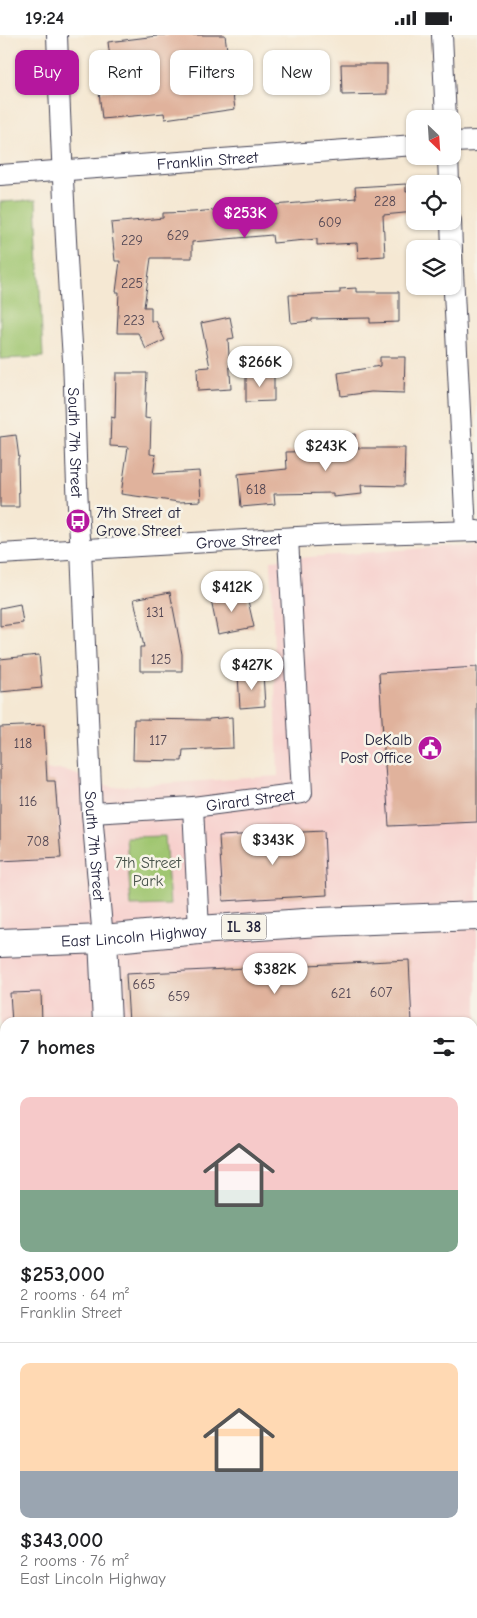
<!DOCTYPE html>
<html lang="en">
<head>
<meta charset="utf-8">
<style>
	:root { --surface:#fff; --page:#f2f2f2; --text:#202124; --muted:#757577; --line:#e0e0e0; --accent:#b5179e }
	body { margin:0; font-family:"Comic Neue",sans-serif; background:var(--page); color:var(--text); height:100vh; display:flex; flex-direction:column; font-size:19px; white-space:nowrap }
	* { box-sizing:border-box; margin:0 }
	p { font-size:16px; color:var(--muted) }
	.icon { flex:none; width:28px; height:28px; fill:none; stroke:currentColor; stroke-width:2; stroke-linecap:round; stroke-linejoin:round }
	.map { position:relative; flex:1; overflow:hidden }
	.sheet { position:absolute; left:0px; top:982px; width:478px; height:601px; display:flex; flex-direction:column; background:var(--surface); border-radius:15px 15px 0 0; box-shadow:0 1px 4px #0004 }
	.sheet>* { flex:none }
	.banner { position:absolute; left:15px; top:15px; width:448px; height:45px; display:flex; gap:10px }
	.needle { width:32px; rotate:155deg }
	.buttons { position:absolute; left:406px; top:75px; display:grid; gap:10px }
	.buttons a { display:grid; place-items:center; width:55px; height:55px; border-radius:10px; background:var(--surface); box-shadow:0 1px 4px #0004; font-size:25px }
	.price { position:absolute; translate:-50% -42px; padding:0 11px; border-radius:18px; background:#fff; color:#222; font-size:16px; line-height:32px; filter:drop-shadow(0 1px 2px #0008) }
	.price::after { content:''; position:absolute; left:50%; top:30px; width:15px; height:11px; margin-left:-8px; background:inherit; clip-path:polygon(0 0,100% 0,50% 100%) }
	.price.on { background:var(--accent); color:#fff }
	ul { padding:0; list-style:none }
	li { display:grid; align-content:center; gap:10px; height:265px; padding:0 20px }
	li+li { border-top:1px solid var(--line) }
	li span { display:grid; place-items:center; height:155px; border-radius:10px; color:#555 }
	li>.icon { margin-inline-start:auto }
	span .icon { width:90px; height:90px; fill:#fffc; stroke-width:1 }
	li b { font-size:21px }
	h2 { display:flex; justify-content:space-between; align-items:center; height:60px; padding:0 20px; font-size:21px }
	.tag { padding:0 18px; border-radius:10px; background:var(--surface); box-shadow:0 1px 4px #0004; font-size:18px; line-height:45px }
	.tag.on { background:var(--accent); color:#fff }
	.status { display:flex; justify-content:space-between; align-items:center; height:35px; padding:0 25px; background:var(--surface); direction:ltr }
	.status svg { height:14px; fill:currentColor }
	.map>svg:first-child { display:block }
</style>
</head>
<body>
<div class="status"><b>19:24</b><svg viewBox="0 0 49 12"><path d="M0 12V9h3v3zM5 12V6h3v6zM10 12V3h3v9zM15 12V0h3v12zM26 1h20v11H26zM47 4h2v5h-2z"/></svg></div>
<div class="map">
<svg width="477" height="1583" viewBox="0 0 477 1583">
	<rect width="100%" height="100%" fill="#f7f3e8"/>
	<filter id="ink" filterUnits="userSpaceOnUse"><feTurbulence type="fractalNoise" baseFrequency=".02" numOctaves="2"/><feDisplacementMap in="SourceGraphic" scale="10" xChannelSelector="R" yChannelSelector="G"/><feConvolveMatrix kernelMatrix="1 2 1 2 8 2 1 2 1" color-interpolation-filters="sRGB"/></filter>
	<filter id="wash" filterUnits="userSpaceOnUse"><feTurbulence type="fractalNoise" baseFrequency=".0096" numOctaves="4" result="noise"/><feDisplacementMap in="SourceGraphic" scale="20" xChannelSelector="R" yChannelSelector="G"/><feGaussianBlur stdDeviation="1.12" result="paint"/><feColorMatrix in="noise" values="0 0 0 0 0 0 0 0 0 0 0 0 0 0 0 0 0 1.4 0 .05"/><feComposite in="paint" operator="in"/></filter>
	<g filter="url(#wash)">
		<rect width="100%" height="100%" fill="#f5e8d3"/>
		<path fill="#f7d0cd" d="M 477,509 L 477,1116 L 473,1118 L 472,988 L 5,988 L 5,1291 L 0,1292 L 0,737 L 63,735 L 112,752 L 278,741 L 271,525 Z
			M 477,1156 L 477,1583 L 109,1583 L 108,1579 L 472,1579 L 472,1157 Z"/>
		<path fill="#d2bec3" d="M 477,1116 L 477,1156 L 473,1157 L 473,1118 Z
			M 5,1291 L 5,1579 L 108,1579 L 109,1583 L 0,1583 L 0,1292 Z"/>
		<path fill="#a0c671" stroke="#617456" d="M 36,165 L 43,322 L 0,324 L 0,167 Z
			M 165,801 L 170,870 L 131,871 L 126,802 Z"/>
		<g id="blocks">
			<path fill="#e0b29c" d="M 157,0 L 225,0 L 235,74 L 165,84 L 164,78 L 102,84 L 99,57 L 114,55 L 108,7 L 157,1 Z
				M 341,29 L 387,29 L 387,59 L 342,60 Z
				M 406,149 L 406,157 L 414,156 L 415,177 L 383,180 L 385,221 L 358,223 L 357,208 L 317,210 L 317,204 L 273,208 L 272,200 L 192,207 L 192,223 L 151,223 L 144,272 L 151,272 L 151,286 L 156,286 L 165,305 L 146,314 L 138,298 L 117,298 L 119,257 L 116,257 L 120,226 L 115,226 L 111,188 L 163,183 L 163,178 L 193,177 L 356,163 L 355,152 Z
				M 356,253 L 356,257 L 399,257 L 399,287 L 370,288 L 370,283 L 312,284 L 312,286 L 291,288 L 289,260 L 340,258 L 340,254 Z
				M 230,282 L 234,303 L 228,304 L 231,354 L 198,356 L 197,333 L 210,332 L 201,288 Z
				M 380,322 L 405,322 L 404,358 L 371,357 L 341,361 L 338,338 L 380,331 Z
				M 116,338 L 147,338 L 145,383 L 151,384 L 150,419 L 156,420 L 153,439 L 199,436 L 201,466 L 179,467 L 121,459 L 128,412 L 110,411 L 111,382 L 115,383 Z
				M 274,338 L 274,366 L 246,367 L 246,339 Z
				M 355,399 L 357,413 L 405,413 L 404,451 L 361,450 L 362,459 L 333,462 L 333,458 L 274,459 L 275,469 L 241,472 L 238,439 L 287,434 L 286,417 L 328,416 L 326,402 Z
				M 16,400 L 19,423 L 18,423 L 19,472 L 0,472 L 0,402 Z
				M 170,557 L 182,619 L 182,636 L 140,636 L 140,612 L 144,612 L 134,564 Z
				M 246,557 L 254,592 L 218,599 L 211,565 Z
				M 20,569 L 23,588 L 0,591 L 0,573 Z
				M 39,620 L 42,653 L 0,657 L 0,624 Z
				M 477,632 L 477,787 L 389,791 L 379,638 Z
				M 263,638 L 265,671 L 240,673 L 238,640 Z
				M 232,682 L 233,713 L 183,715 L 182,726 L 133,725 L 134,684 L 209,685 L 209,684 Z
				M 44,690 L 47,746 L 55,746 L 61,823 L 0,826 L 0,692 Z
				M 324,796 L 327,860 L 223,866 L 219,801 Z
				M 409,925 L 412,988 L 129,988 L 126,939 Z
				M 41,957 L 42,988 L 12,988 L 10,958 Z"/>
		</g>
	</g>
	<g filter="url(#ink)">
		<use href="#blocks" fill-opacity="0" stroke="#424052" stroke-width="1"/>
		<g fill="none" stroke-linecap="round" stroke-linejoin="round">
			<defs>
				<g id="street">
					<path id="s1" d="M 57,0 C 61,109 66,217 73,325 C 76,388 75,452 81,514 L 92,778 L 103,904"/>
					<path d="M 442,0 L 446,84"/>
					<path d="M 452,107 L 477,106"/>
					<path d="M 448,121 L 449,149"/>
					<path id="s2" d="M 0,140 L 415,110"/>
					<path d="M 451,186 L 452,214"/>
					<path d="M 452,217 L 466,496"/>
					<path id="s3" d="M 0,519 L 333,500 L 477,496"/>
					<path d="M 193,772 L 199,895"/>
					<path id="s4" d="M 92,778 L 193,772 L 302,758 L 288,503"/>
					<path d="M 0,1160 L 5,1158"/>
					<path d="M 472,1277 L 477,1276"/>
				</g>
				<path id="secondary" d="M 103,904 L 107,988
					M 137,1579 L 137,1583"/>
				<g id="primary">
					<path id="s5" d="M 0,908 L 103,904 L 199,895 L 319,887 L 477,881"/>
				</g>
			</defs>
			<use href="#street" stroke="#424052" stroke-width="22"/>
			<use href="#secondary" stroke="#424052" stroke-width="30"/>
			<use href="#primary" stroke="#424052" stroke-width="30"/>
			<use href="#street" stroke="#fff" stroke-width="20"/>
			<use href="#secondary" stroke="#fff" stroke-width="28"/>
			<use href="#primary" stroke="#fff" stroke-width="28"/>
			<defs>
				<path id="rail" d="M 472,1132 L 477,1131
					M 472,1145 L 477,1144
					M 0,1305 L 5,1303
					M 0,1318 L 5,1316"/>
			</defs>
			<use href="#rail" stroke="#22223b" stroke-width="5.5"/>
			<use href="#rail" stroke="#f7f3e8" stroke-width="4" stroke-dasharray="11" stroke-linecap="butt"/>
		</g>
	</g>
	<defs>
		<symbol id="bus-disc" viewBox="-11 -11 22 22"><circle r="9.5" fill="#b5179e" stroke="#f7f3e8"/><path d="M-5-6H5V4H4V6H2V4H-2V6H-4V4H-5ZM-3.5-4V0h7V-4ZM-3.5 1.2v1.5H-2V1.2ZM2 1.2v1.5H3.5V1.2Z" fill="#fff"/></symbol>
		<symbol id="civic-disc" viewBox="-11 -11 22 22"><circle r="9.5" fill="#b5179e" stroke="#f7f3e8"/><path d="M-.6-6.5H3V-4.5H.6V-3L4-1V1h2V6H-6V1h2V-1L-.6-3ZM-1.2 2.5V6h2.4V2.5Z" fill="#fff"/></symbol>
	</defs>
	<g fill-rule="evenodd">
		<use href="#bus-disc" x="64" y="472" width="28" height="28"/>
		<use href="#civic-disc" x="416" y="699" width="28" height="28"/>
	</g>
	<g text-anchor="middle" stroke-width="5" stroke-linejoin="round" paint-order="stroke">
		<g font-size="14" fill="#524653">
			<text x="385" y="171">228</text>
			<text x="330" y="192">609</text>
			<text x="178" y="205">629</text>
			<text x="132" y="210">229</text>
			<text x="132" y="253">225</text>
			<text x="134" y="290">223</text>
			<text x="256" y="459">618</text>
			<text x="155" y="582">131</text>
			<text x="161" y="629">125</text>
			<text x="158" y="710">117</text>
			<text x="23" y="713">118</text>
			<text x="28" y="771">116</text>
			<text x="38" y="811">708</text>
			<text x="144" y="954">665</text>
			<text x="381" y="962">607</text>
			<text x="341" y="963">621</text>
			<text x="179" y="966">659</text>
		</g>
		<rect fill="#f7f3e8" stroke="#62616f" stroke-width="1" x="221.5" y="879.5" width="45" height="25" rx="4"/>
		<g font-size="15" font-weight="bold" fill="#22223b">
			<text x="244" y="897">IL 38</text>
		</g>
		<g font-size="16" fill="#22223b" stroke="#f7f3e8">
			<text dy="6" stroke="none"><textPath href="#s2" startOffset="208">Franklin Street</textPath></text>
			<text dy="6" stroke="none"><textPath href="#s1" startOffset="408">South 7th Street</textPath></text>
			<text dy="6" stroke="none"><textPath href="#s3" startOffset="239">Grove Street</textPath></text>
			<text dy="6" stroke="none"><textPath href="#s4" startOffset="159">Girard Street</textPath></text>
			<text dy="6" stroke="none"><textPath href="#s1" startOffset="812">South 7th Street</textPath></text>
			<text dy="6" stroke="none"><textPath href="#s5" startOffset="134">East Lincoln Highway</textPath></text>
		</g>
		<g font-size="16" fill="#22223b" stroke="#f7f3e8" text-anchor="start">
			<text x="96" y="483">7th Street at<tspan x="96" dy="18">Grove Street</tspan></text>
			<text x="412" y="710" text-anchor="end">DeKalb<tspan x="412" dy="18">Post Office</tspan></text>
		</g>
		<g font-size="16" fill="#48534b" stroke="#f7f3e8">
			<text x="148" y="833">7th Street<tspan x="148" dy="18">Park</tspan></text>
		</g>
	</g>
</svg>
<div class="buttons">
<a><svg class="needle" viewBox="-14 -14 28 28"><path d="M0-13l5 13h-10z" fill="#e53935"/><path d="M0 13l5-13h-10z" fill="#757577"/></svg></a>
<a><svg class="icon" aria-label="locate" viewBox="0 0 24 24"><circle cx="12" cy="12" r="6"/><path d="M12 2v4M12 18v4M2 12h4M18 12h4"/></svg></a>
<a><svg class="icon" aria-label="layers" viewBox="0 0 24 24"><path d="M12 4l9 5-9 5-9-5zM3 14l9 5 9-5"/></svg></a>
</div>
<b class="price on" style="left:245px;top:204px">$253K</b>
<b class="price" style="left:260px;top:353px">$266K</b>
<b class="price" style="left:326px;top:437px">$243K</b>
<b class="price" style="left:232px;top:578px">$412K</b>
<b class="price" style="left:252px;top:656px">$427K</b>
<b class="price" style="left:273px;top:831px">$343K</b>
<b class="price" style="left:275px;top:960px">$382K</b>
<div class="banner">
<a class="tag on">Buy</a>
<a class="tag">Rent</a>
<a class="tag">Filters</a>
<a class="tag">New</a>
</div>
<section class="sheet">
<h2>7 homes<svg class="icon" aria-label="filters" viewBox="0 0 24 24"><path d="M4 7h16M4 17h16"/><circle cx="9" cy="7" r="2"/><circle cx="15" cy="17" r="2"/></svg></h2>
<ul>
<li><span style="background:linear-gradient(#f6c9c9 60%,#7fa58c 0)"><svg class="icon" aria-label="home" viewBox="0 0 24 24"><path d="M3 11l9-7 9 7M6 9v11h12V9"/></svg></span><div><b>$253,000</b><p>2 rooms · 64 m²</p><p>Franklin Street</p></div></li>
<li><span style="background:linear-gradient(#ffd9b3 70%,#9aa5b1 0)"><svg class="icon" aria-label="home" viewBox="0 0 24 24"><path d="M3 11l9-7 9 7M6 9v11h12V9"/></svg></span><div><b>$343,000</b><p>2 rooms · 76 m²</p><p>East Lincoln Highway</p></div></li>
</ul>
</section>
</div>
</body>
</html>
